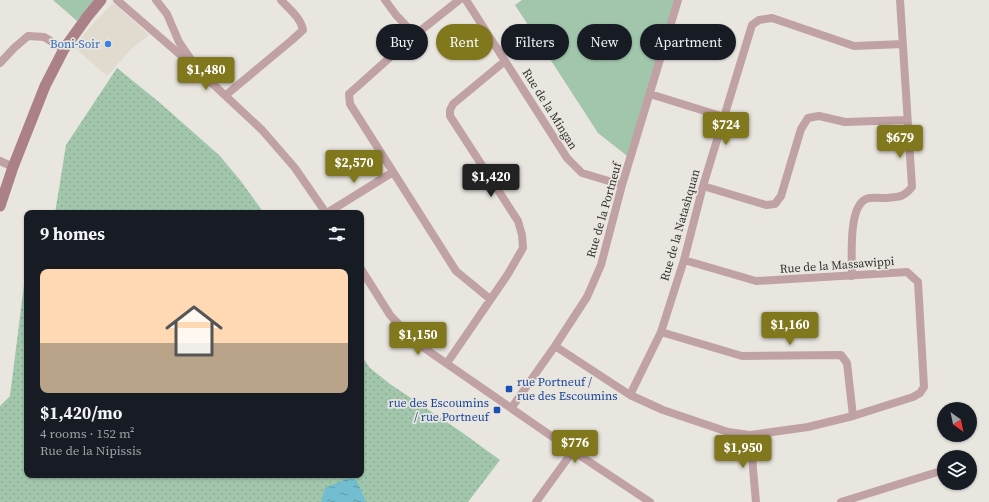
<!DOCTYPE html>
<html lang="en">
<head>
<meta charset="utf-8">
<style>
	:root { --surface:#171b24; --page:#20242c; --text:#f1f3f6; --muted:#9ea1a6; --line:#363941; --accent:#81771c }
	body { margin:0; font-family:"Source Serif 4",serif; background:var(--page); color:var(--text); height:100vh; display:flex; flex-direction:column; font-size:15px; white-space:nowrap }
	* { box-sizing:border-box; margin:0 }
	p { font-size:13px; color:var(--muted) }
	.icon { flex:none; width:22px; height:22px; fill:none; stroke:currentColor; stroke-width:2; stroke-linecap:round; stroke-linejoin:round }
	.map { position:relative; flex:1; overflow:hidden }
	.side { position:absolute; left:24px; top:210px; width:340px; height:268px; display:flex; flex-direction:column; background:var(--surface); border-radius:8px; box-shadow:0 1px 3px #0004 }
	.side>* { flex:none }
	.hud { position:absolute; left:376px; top:24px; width:380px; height:36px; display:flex; gap:8px }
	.needle { width:26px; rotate:147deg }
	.tools { position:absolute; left:937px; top:402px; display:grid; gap:8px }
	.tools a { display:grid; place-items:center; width:40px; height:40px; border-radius:50%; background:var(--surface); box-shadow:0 1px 3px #0004; font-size:20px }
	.price { position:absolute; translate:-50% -34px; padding:0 9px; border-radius:4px; background:var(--accent); color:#fff; font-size:13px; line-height:26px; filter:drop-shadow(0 1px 2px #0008) }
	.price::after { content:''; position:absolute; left:50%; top:24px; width:12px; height:9px; margin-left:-6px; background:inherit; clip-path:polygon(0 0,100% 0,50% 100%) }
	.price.active { background:#222; color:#fff }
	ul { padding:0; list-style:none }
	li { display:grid; align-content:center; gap:8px; height:212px; padding:0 16px }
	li+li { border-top:1px solid var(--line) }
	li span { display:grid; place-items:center; height:124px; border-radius:8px; color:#555 }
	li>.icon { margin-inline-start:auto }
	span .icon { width:72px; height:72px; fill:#fffc; stroke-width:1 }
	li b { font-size:17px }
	h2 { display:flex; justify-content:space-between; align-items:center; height:48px; padding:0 16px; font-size:17px }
	.pill { padding:0 14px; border-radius:18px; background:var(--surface); box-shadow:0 1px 3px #0004; font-size:14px; line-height:36px }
	.pill.active { background:var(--accent); color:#fff }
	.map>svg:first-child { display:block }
</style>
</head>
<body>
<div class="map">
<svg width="989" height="502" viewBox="0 0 989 502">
	<defs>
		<pattern id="grass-dots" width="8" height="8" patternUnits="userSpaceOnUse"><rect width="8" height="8" fill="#a1c6ab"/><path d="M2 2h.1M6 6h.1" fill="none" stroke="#8baa93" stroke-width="1.8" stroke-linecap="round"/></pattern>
		<pattern id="water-ripples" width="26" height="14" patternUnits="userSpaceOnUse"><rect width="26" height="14" fill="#72bdcf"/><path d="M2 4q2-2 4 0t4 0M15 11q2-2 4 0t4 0" fill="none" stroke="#5e9aa8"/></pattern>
	</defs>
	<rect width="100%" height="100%" fill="#e9e6e0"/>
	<path fill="#e0dbce" d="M 112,4 L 116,5 L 149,35 L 131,49 L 107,76 L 74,47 L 91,26 Z"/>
	<path fill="url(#grass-dots)" d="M 117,68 L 159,102 L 219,155 L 240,180 L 264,213 L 55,213 L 66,145 Z
		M 27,261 L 27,475 L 361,475 L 361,355 L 370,368 L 390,384 L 460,431 L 500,460 L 468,502 L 0,502 L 0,406 L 10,396 Z"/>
	<path fill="#a1c6ab" d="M 53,0 L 95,0 L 77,21 Z
		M 522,0 L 676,0 L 631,159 L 598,133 L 515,5 Z"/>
	<path fill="url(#water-ripples)" d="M 353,478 L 357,481 L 366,502 L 321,502 L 325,488 L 346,479 Z"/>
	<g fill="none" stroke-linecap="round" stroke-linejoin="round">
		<path stroke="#c0a2a5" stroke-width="8" d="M 117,0 L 199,71 L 262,130 L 295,168 L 326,213
			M 156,0 L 167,14 L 179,42 L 192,61
			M 385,0 L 396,15 L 415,35
			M 459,0 L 415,35 L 349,94 L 350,104 L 456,271 L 490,299
			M 466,0 L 567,158 L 582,173 L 622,185
			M 0,63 L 14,48 L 28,36 L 44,37 L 64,49
			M 650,94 L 724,117
			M 226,95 L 292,40 L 303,30 C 301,18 289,9 281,0
			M 0,161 L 13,167
			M 703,186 L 766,205 L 775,204 L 781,196 L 801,129 L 808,118 L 819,116 L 845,122 L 907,120
			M 327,213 L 393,172
			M 361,269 L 390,315 L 414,341 L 573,451 L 650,502
			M 852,276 C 852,258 848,207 866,199 C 871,197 880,198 885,198 C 898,197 903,198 912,187 L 900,0
			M 661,332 L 742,356 L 841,355 L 847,363 L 853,416
			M 555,346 L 630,395 L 663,410 L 728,432 L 750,435 L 808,427 L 853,416 L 913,397 L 920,393 L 924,387 L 918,282 L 907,272 L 756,281 L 684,260
			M 447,363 L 508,274 L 523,248 L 522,235 L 518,221 L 450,116 L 450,110 L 453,104 L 505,61
			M 630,395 L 661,332 L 684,260 L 703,186 L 752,25 L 759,20 L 772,18 L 854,46 L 903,44
			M 512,407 L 555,346 L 587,297 L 601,265 L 622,185 L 678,0
			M 750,435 L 756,502
			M 536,502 L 573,451
			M 841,502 L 944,470"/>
		<path stroke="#ab8086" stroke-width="11" d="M 0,206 L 13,167 L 45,86 L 64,49 L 87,17 L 101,0"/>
	</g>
	<circle fill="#3f7fe0" stroke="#e9e6e0" stroke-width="1.5" cx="108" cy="44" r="4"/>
	<g fill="#1a4fb4" stroke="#e9e6e0" stroke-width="1.5">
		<rect x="505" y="385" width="8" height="8" rx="2"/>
		<rect x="493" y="406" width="8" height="8" rx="2"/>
	</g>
	<g text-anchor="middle" stroke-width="3.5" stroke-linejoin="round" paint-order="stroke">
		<g font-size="12" fill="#366cbe" stroke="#e9e6e0" text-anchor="end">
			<text x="100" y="48">Boni-Soir</text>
		</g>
		<g font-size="12" fill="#31302e" stroke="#e9e6e0">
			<text transform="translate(550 109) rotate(58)" y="4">Rue de la Mingan</text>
			<text transform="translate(604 210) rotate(-74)" y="4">Rue de la Portneuf</text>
			<text transform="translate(680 225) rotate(-74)" y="4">Rue de la Natashquan</text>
			<text transform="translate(837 265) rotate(-4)" y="4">Rue de la Massawippi</text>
		</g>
		<g font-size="12" fill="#164399" stroke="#e9e6e0" text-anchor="start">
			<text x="517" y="386">rue Portneuf /<tspan x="517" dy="14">rue des Escoumins</tspan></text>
			<text x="489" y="407" text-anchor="end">rue des Escoumins<tspan x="489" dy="14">/ rue Portneuf</tspan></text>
		</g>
	</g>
</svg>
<div class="tools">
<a><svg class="needle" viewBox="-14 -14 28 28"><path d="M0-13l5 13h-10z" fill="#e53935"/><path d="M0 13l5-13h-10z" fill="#9ea1a6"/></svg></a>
<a><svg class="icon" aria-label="layers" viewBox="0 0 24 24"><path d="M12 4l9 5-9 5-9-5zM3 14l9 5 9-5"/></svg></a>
</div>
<b class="price" style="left:206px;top:91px">$1,480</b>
<b class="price" style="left:726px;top:146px">$724</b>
<b class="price" style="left:900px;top:159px">$679</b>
<b class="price" style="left:354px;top:184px">$2,570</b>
<b class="price active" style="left:491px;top:198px">$1,420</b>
<b class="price" style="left:790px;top:346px">$1,160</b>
<b class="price" style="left:418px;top:356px">$1,150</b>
<b class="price" style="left:575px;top:464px">$776</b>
<b class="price" style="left:743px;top:469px">$1,950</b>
<div class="hud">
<a class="pill">Buy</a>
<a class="pill active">Rent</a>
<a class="pill">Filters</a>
<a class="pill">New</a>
<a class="pill">Apartment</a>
</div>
<section class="side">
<h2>9 homes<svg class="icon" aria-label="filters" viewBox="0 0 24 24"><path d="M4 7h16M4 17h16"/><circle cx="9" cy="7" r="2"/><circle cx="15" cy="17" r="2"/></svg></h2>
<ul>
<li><span style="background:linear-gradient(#ffd9b3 60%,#b9a48a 0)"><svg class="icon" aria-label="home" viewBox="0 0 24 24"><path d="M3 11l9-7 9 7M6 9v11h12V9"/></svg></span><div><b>$1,420/mo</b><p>4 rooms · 152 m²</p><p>Rue de la Nipissis</p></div></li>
</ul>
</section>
</div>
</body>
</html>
